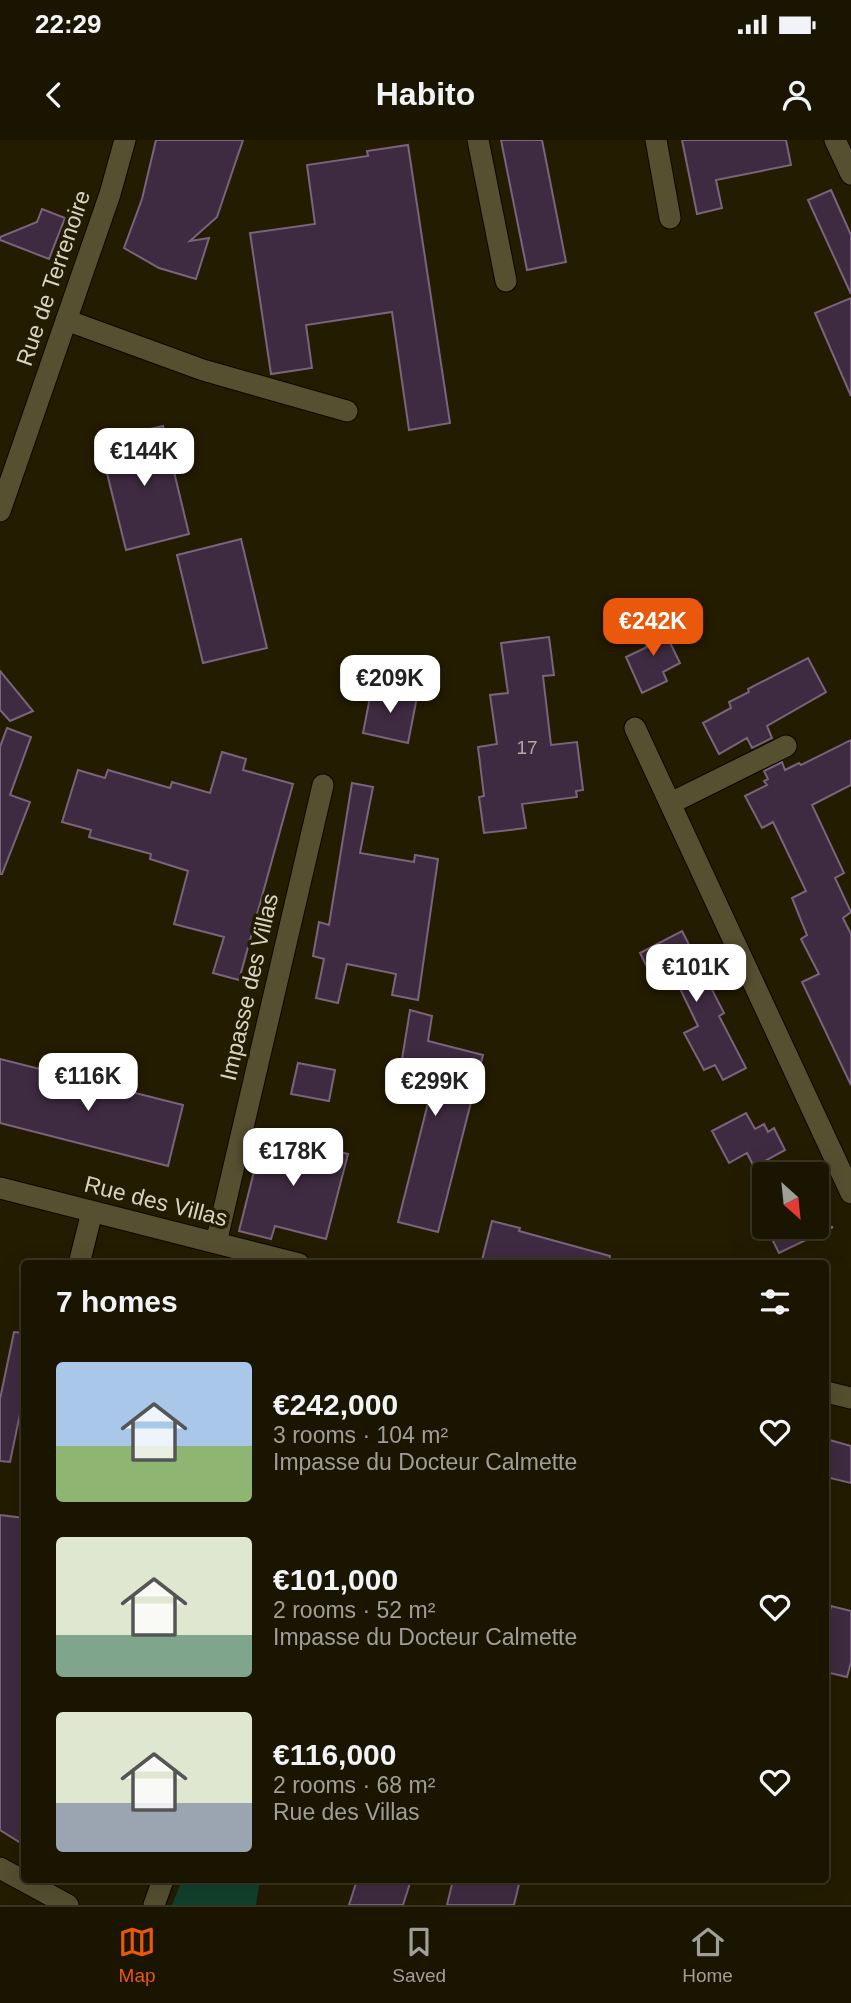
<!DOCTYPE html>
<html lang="en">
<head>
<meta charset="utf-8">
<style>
	:root { --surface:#1a1500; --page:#27220f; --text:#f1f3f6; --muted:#9f9f99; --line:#383422; --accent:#ea580c }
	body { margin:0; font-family:Arial,sans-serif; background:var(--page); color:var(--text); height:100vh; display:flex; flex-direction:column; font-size:26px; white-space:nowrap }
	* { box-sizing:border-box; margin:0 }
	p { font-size:23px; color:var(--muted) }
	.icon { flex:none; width:38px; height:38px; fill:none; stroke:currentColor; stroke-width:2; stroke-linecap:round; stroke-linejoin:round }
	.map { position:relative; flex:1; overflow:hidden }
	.sheet { position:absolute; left:21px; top:1120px; width:808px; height:623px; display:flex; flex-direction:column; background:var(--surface); border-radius:7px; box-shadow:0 7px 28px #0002,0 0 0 2px var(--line) }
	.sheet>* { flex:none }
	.needle { width:46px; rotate:153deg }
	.buttons { position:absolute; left:752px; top:1022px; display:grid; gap:14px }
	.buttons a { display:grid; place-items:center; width:77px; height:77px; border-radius:7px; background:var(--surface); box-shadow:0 7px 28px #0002,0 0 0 2px var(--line); font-size:35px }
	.price { position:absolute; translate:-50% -60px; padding:0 16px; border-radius:14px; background:#fff; color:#222; font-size:23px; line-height:46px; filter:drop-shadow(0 2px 4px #0008) }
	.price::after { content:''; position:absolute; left:50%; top:42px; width:21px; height:16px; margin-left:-10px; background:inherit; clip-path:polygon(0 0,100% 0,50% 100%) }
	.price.active { background:var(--accent); color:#fff }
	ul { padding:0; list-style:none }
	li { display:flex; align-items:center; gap:21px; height:175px; padding:0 35px }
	li span { display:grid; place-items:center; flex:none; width:196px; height:140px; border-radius:7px; color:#555 }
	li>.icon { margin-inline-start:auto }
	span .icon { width:84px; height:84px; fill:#fffc; stroke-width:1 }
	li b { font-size:30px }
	h2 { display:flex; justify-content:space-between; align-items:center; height:84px; padding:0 35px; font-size:30px }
	.status { display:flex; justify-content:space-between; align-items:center; height:49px; padding:0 35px; background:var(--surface); direction:ltr }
	.status svg { height:19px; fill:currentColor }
	header { display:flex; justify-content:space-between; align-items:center; height:91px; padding:0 35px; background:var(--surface); font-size:32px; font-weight:600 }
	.menu { display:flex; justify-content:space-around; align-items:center; height:98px; border-top:2px solid var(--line); background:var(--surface); font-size:19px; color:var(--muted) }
	.menu a { display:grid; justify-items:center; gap:4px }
	.menu .active { color:var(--accent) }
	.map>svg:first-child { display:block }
</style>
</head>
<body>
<div class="status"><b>22:29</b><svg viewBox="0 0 49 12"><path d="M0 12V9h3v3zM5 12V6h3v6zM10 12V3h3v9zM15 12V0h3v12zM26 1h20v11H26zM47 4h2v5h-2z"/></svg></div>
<header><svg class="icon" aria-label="back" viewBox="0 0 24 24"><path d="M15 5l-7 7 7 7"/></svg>Habito<svg class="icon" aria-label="person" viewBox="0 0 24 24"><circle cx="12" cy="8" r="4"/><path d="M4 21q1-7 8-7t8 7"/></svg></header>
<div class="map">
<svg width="851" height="1765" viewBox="0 0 851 1765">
	<rect width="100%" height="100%" fill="#231c00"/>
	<path fill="#0f412d" d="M 182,1740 L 260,1740 L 256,1765 L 172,1765 Z"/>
	<path fill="#3f2b41" stroke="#7a637c" stroke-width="2" d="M 156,0 L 243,0 L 217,77 L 190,101 L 209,98 L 196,139 L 159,128 L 124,108 L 142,59 Z
		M 501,0 L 542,0 L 566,122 L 527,130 Z
		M 682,0 L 786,0 L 791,25 L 716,40 L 722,68 L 697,74 Z
		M 408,5 L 450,283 L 409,290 L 392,172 L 306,185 L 312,228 L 271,234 L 250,93 L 315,84 L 307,25 L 368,16 L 367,11 Z
		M 831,50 L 851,95 L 851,154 L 808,60 Z
		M 42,69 L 65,78 L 49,119 L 0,100 L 0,97 L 37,82 Z
		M 851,158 L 851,256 L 815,173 Z
		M 163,286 L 189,394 L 126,410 L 99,301 Z
		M 241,399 L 267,508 L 203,523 L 177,415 Z
		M 659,480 L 680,523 L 663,532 L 667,541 L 642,553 L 626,517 L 647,507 L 638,489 Z
		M 549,497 L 554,535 L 543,536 L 551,605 L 577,602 L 583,650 L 576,651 L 577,657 L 522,664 L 526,688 L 484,693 L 479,657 L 484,656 L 478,607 L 497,604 L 490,555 L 508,553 L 501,503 Z
		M 808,518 L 826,552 L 767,586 L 772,598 L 752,608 L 747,598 L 719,614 L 703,583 L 731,568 L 729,562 L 749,552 L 748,549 Z
		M 0,531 L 33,571 L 10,581 L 0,570 Z
		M 372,547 L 417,557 L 408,603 L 363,593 Z
		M 7,588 L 31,597 L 10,655 L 30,662 L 2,734 L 0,734 L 0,607 Z
		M 851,600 L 851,645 L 812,665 L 844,733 L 835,738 L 851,772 L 843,778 L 851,794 L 851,945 L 802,842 L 819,834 L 801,799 L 807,795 L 792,758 L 806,751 L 773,682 L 762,688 L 745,656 L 767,645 L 764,641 L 768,639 L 764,631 L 782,622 L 785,630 L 799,623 L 801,625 Z
		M 222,612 L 246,619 L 243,630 L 293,644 L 239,840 L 213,833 L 224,797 L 174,784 L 188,731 L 150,719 L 151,714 L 89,697 L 91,690 L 62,682 L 78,630 L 105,638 L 108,630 L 170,648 L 172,642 L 210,653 Z
		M 352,643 L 373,647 L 360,713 L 414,722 L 415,715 L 438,719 L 418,860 L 392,855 L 396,834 L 347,824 L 338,863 L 316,858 L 324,819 L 313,816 L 319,782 L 329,785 Z
		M 682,791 L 724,873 L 719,876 L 746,928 L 723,940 L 715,925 L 704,930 L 684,893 L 698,886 L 673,834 L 655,843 L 640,813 Z
		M 410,870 L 432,876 L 428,901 L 483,915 L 438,1092 L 398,1082 L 430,955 L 397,950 Z
		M 0,919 L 183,965 L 168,1026 L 0,983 Z
		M 298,923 L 335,930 L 329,961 L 291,954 Z
		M 746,973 L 755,989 L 764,984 L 768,992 L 774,988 L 785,1010 L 754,1027 L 747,1013 L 729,1023 L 712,991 Z
		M 264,992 L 348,1014 L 326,1099 L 275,1086 L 271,1099 L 239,1091 Z
		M 492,1081 L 520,1088 L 519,1091 L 610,1116 L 609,1124 L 481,1124 Z
		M 766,1087 L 833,1087 L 779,1113 Z
		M 14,1192 L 24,1193 L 24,1255 L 10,1322 L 0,1321 L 0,1259 Z
		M 826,1299 L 851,1306 L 851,1343 L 826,1337 Z
		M 0,1375 L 24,1378 L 24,1705 L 0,1690 Z
		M 831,1466 L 851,1471 L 851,1522 L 847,1537 L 826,1532 L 826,1490 Z
		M 357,1740 L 411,1740 L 403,1765 L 349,1765 Z
		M 453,1740 L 520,1740 L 514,1765 L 447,1765 Z"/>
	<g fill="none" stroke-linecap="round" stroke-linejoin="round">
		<defs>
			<path id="minor" d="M 478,0 L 506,141
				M 656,0 L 670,78
				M 835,0 L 851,34
				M 66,180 L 203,230 L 347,271
				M 0,371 L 110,54 L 125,0
				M 635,588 L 851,1053
				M 671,663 L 786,606
				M 0,1048 L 299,1124
				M 216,1103 L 323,645
				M 79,1124 L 92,1072
				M 826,1252 L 851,1258
				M 0,1728 L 68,1765
				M 154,1765 L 163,1740"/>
		</defs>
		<use href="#minor" stroke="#0c0600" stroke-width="23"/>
		<use href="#minor" stroke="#564f30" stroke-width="21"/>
	</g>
	<g text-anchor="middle" stroke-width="7" stroke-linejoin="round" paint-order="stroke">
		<g font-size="19" fill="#b2aaa2">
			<text x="527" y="614">17</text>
		</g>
		<g font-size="23" fill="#d8d4c3" stroke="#231c00">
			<text transform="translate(53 138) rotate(-71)" y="8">Rue de Terrenoire</text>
			<text transform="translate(249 847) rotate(-77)" y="8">Impasse des Villas</text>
			<text transform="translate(156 1061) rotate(14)" y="8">Rue des Villas</text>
		</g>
	</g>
</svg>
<div class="buttons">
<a><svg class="needle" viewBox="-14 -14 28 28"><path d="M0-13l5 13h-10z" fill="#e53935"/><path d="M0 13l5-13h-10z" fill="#9f9f99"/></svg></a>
</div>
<b class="price" style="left:144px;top:348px">€144K</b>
<b class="price active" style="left:653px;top:518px">€242K</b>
<b class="price" style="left:390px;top:575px">€209K</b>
<b class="price" style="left:696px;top:864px">€101K</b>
<b class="price" style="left:88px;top:973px">€116K</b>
<b class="price" style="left:435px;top:978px">€299K</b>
<b class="price" style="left:293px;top:1048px">€178K</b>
<section class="sheet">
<h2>7 homes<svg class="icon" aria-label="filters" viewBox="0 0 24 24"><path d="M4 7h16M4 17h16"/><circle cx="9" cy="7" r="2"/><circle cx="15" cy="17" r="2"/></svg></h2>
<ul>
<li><span style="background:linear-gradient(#a9c7e8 60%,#8fb573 0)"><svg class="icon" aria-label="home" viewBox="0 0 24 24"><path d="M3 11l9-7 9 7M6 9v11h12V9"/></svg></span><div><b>€242,000</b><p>3 rooms · 104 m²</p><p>Impasse du Docteur Calmette</p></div><svg class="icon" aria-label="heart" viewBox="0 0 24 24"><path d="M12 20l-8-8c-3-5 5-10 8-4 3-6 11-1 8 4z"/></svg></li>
<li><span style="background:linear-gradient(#dfe7d0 70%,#7fa58c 0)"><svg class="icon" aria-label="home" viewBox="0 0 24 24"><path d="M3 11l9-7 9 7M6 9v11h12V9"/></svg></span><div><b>€101,000</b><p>2 rooms · 52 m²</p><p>Impasse du Docteur Calmette</p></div><svg class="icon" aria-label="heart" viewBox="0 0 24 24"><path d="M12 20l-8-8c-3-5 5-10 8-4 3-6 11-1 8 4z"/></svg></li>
<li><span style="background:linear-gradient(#dfe7d0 65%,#9aa5b1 0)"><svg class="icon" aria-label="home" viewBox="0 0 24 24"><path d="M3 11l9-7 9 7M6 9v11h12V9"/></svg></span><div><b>€116,000</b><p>2 rooms · 68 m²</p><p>Rue des Villas</p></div><svg class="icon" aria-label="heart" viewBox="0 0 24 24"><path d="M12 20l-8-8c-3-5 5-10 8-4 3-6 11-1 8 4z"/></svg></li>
</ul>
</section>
</div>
<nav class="menu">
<a class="active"><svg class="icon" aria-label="map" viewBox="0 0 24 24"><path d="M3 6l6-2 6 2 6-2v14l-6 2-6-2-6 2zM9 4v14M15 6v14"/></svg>Map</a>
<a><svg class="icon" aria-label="saved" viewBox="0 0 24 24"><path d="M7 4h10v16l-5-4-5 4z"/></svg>Saved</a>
<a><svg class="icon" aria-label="home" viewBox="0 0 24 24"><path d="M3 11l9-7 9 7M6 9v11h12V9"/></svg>Home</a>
</nav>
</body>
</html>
